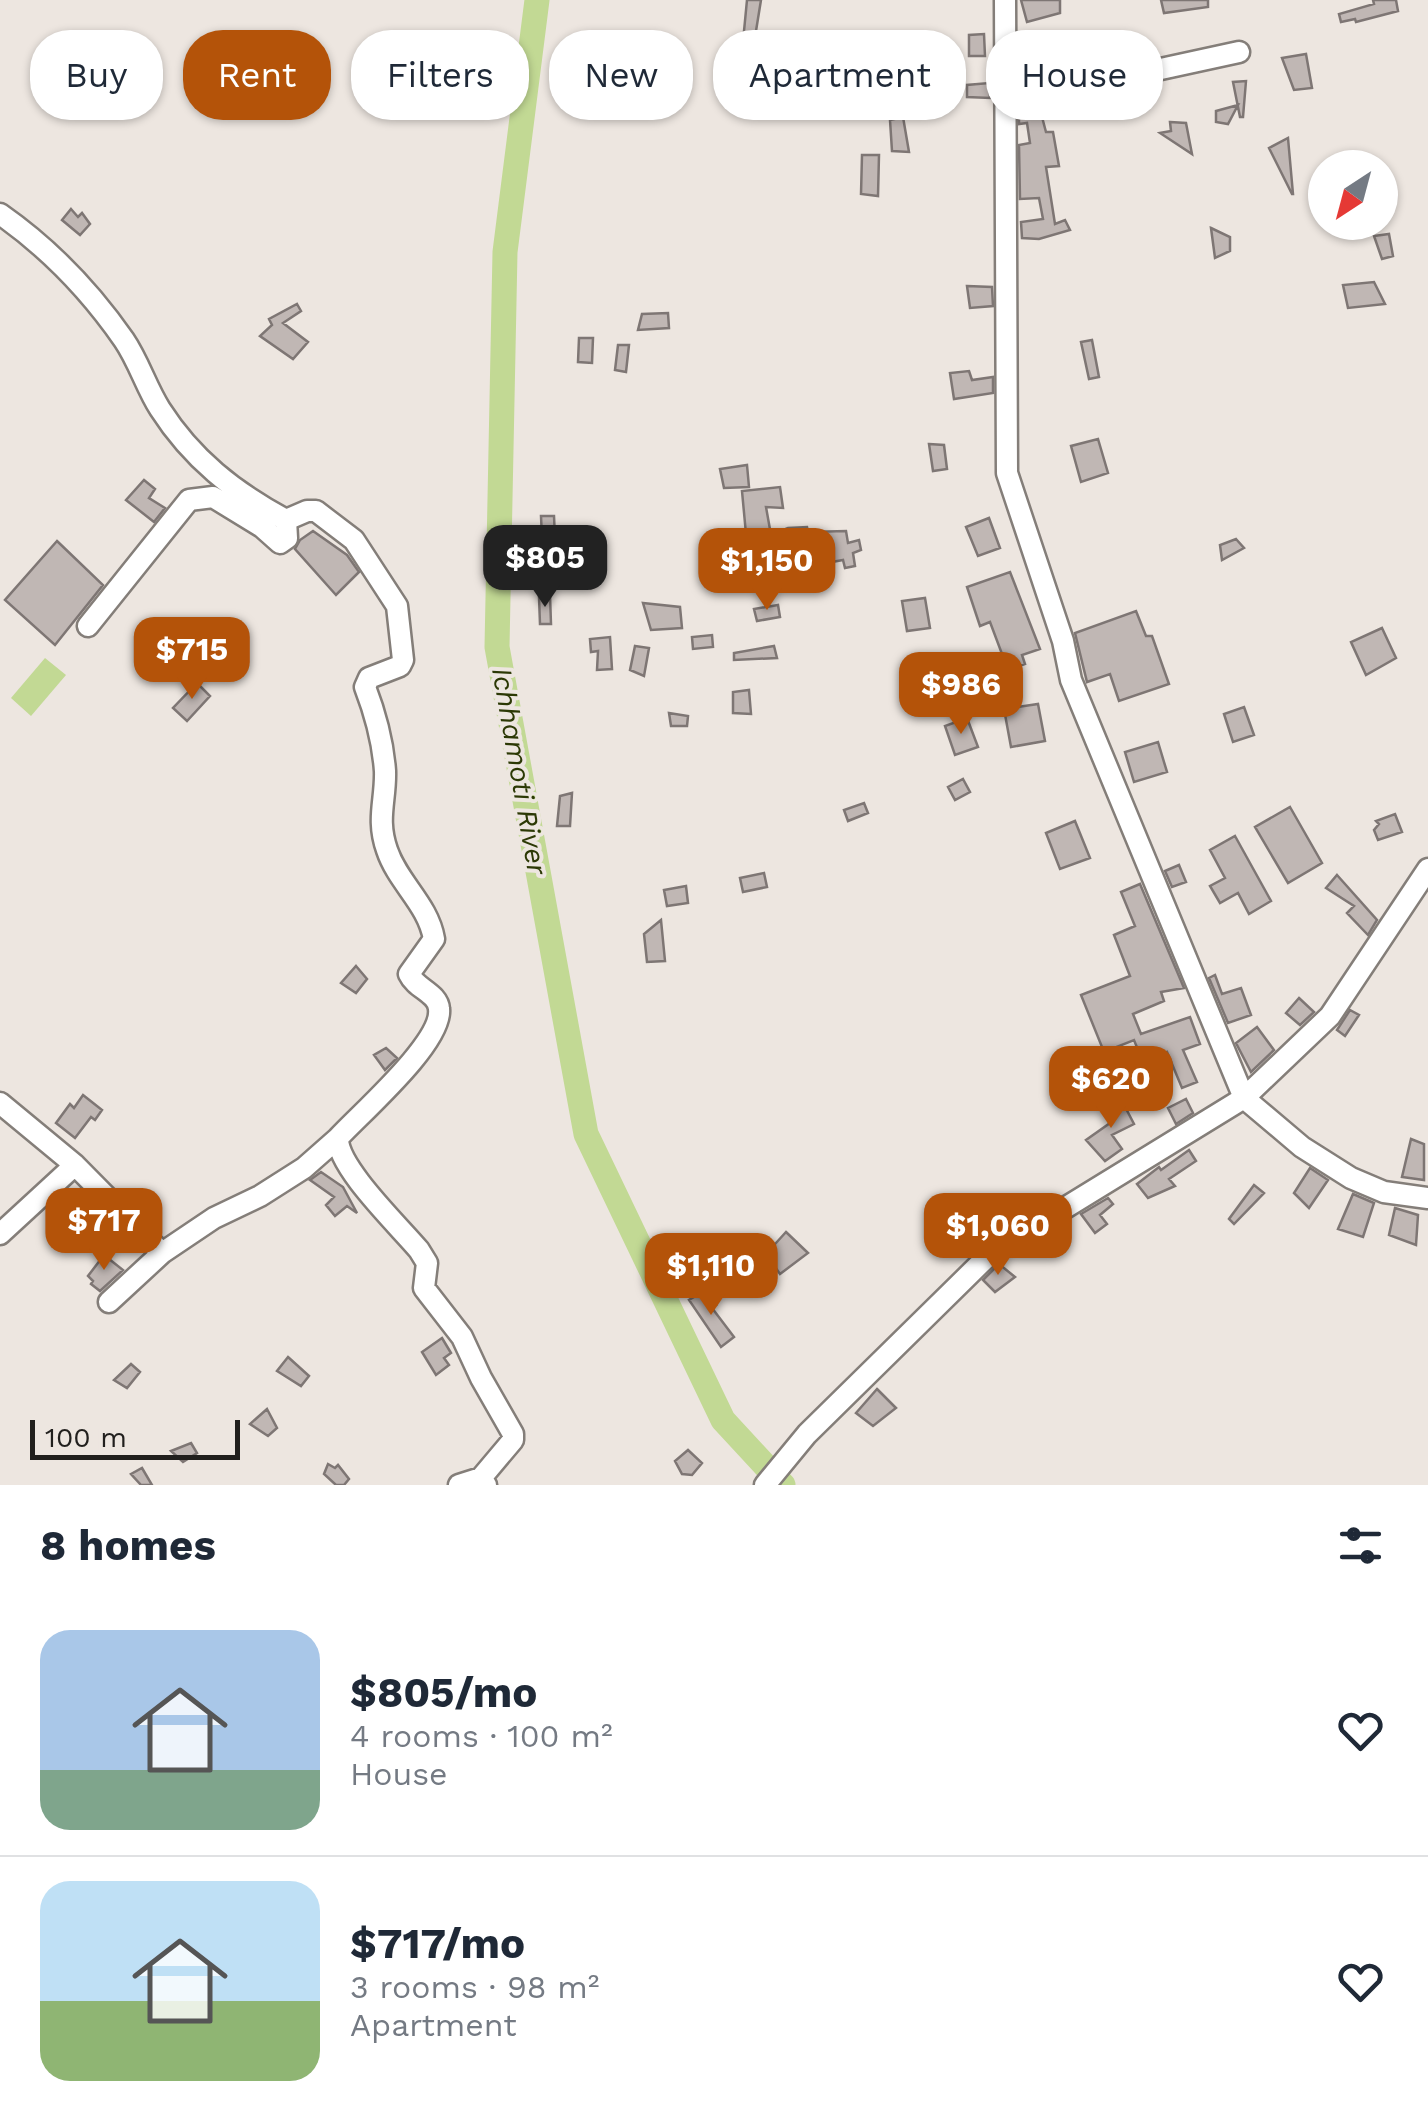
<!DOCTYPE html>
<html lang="en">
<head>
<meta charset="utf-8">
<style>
	:root { --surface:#fff; --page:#f6f6f7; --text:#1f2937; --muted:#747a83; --line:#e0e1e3; --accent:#b45309 }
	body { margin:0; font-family:"Work Sans",sans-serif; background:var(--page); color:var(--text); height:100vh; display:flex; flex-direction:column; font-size:38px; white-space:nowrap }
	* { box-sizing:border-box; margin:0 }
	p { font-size:32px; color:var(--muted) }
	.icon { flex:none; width:55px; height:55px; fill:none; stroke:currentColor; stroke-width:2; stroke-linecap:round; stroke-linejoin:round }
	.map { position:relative; height:1485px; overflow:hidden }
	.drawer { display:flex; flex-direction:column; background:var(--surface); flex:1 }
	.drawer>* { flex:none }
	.guide { position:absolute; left:30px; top:30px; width:1370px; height:90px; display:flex; gap:20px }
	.needle { width:65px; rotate:216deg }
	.buttons { position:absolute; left:1308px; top:150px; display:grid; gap:20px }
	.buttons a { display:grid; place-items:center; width:90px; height:90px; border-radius:50%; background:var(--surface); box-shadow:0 2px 8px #0004; font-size:50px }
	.scale { position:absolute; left:30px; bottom:25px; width:210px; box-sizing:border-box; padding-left:10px; border:5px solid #211f1d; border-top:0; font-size:28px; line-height:35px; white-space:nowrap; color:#211f1d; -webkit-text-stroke:8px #ede6e0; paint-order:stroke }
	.price { position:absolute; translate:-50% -85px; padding:0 22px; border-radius:20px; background:var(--accent); color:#fff; font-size:32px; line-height:65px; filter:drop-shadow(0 2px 5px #0008) }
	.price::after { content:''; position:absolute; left:50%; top:60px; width:30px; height:22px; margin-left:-15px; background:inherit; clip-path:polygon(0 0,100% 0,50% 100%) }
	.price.on { background:#222; color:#fff }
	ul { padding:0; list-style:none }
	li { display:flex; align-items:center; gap:30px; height:250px; padding:0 40px }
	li+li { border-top:2px solid var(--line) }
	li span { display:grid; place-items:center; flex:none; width:280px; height:200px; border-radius:30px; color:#555 }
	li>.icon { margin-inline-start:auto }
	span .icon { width:120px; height:120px; fill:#fffc; stroke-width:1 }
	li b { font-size:42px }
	h2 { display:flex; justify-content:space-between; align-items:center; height:120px; padding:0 40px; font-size:42px }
	.tag { padding:0 35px; border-radius:40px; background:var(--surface); box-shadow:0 2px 8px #0004; font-size:35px; line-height:90px }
	.tag.on { background:var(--accent); color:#fff }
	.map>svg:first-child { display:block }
</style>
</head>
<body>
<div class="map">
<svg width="1428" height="1485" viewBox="0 0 1428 1485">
	<rect width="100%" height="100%" fill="#ede6e0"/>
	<path fill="#c2d994" d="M 45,658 L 66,675 L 31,716 L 11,698 Z"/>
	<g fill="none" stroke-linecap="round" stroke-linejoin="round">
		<path stroke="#c2d994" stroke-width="25" d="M 537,0 L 505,252 L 497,647 L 586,1134 L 723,1420 L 783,1485"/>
	</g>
	<path fill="#c0b7b4" stroke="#7e7674" stroke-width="2.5" d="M 747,0 L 761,0 L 756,31 L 782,34 L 781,58 L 742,52 Z
		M 1021,0 L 1060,0 L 1060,13 L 1027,22 Z
		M 1161,0 L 1208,0 L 1208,7 L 1164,13 Z
		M 1373,0 L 1396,0 L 1398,11 L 1356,22 L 1355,19 L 1341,22 L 1339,14 L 1374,4 Z
		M 984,34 L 985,56 L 969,56 L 969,35 Z
		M 1306,54 L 1312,88 L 1294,90 L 1282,58 Z
		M 930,63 L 952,65 L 950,84 L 942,83 L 942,106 L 932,106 Z
		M 788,65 L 789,82 L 774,83 L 773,66 Z
		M 567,66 L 588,66 L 584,78 L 565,79 Z
		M 1246,81 L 1243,117 L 1240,117 L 1233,82 Z
		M 989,83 L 990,98 L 967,97 L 967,85 Z
		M 1037,98 L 1046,132 L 1053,132 L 1059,166 L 1046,167 L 1055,224 L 1065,220 L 1070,230 L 1039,239 L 1022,238 L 1021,222 L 1043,219 L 1039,198 L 1020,199 L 1019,145 L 1030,143 L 1027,123 L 1019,124 L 1019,100 Z
		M 1238,105 L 1228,124 L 1216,122 L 1216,111 Z
		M 903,117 L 909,152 L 892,151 L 890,120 Z
		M 1170,122 L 1186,123 L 1192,154 L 1160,133 L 1171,131 Z
		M 1288,138 L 1293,194 L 1292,194 L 1269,148 Z
		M 862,155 L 879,155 L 878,196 L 861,194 Z
		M 71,209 L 78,217 L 82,213 L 90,224 L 80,235 L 62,220 Z
		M 1211,228 L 1230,237 L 1230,251 L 1215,258 Z
		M 1389,234 L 1393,256 L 1382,259 L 1374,236 Z
		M 1374,282 L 1385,304 L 1348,308 L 1343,285 Z
		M 967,286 L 992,287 L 993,306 L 970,308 Z
		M 297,304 L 301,311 L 283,323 L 308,342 L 293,359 L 260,336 L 272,325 L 269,319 Z
		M 668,313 L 669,328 L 638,330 L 642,314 Z
		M 579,338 L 593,338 L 592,363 L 578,362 Z
		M 1092,340 L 1099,377 L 1089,379 L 1081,342 Z
		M 618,345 L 629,345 L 626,372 L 615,370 Z
		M 969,371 L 972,380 L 993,377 L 993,393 L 954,399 L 950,373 Z
		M 1098,439 L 1108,473 L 1081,482 L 1071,446 Z
		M 929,444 L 944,445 L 947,469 L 933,471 Z
		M 747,465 L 749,487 L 724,488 L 720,469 Z
		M 144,480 L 155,489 L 149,498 L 165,508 L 154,522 L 126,500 Z
		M 780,487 L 783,508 L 766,507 L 771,535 L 788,528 L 807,527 L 808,532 L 846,531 L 848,543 L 859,540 L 861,550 L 853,553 L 855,566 L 845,568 L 843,560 L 821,564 L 818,548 L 786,553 L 785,543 L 716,548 L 714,536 L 746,534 L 742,491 Z
		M 541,516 L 554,516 L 555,538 L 542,539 Z
		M 989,518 L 1000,548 L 978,556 L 966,527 Z
		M 313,531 L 347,555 L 359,572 L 336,595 L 295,549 L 300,540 Z
		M 1236,539 L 1244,548 L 1222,560 L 1220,545 Z
		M 57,541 L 103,585 L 55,645 L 5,600 Z
		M 1010,572 L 1040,649 L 1022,655 L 1025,664 L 1008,670 L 990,622 L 980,626 L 967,587 Z
		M 550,595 L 551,624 L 540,624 L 539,597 Z
		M 925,598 L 930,628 L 907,631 L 902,601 Z
		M 643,603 L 680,607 L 682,628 L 651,630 Z
		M 778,605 L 780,617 L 757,621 L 754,609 Z
		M 1136,611 L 1146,636 L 1152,636 L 1169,684 L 1119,701 L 1110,674 L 1087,682 L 1075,633 Z
		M 1382,628 L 1396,658 L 1366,675 L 1351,642 Z
		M 712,635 L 713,647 L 693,649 L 692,637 Z
		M 610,637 L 612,669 L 597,670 L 598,651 L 591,652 L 590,639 Z
		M 635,646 L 649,648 L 644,676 L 630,670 Z
		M 774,646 L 777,658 L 734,660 L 734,653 Z
		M 955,660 L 958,684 L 926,688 L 923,664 Z
		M 197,683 L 210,696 L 187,721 L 173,708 Z
		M 749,690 L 751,714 L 733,713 L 733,692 Z
		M 1038,704 L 1045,741 L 1011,747 L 1004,709 Z
		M 1244,707 L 1254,735 L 1233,742 L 1224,714 Z
		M 669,713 L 688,716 L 687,726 L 671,726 Z
		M 967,718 L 978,747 L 955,755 L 945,726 Z
		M 1158,742 L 1167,772 L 1134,782 L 1125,752 Z
		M 963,779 L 970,792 L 955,800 L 948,787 Z
		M 572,793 L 570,826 L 557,826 L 560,796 Z
		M 864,803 L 868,813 L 848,821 L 844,810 Z
		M 1290,807 L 1322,863 L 1288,883 L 1255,827 Z
		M 1395,814 L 1402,832 L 1378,840 L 1374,830 L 1379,824 L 1376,821 Z
		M 1075,821 L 1090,858 L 1060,869 L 1046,833 Z
		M 1235,836 L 1271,901 L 1249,914 L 1238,893 L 1220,903 L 1210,886 L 1225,878 L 1210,850 Z
		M 1179,865 L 1186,882 L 1172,887 L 1165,871 Z
		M 764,873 L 767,887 L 743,892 L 740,878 Z
		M 1337,875 L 1377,920 L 1368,935 L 1347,913 L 1354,906 L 1326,888 Z
		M 1140,884 L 1184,988 L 1161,992 L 1164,1001 L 1133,1014 L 1141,1034 L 1190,1017 L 1200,1044 L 1183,1050 L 1197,1082 L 1182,1088 L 1167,1052 L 1143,1062 L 1134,1040 L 1104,1052 L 1081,995 L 1130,976 L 1114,935 L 1135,926 L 1121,892 Z
		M 686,886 L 688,903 L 667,906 L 664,890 Z
		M 661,920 L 665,961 L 647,962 L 644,934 Z
		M 356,966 L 367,979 L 356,993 L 341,983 Z
		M 1215,975 L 1222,994 L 1241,988 L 1251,1015 L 1228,1023 L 1209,978 Z
		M 1299,998 L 1314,1012 L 1300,1025 L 1286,1013 Z
		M 1350,1010 L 1359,1015 L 1345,1036 L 1337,1030 Z
		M 1257,1027 L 1274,1050 L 1251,1072 L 1236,1043 Z
		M 386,1048 L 397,1058 L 385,1070 L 374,1055 Z
		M 83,1095 L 102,1110 L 95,1120 L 91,1117 L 75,1138 L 56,1123 L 70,1104 L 74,1108 Z
		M 1186,1099 L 1193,1113 L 1176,1124 L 1168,1108 Z
		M 1122,1101 L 1134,1124 L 1112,1135 L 1122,1149 L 1105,1161 L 1086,1140 L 1110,1123 L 1104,1110 Z
		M 1411,1139 L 1424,1144 L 1424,1180 L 1402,1177 Z
		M 1189,1150 L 1196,1161 L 1169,1179 L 1175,1186 L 1148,1198 L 1137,1184 L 1159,1167 L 1161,1170 Z
		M 1310,1168 L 1328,1180 L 1309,1208 L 1294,1193 Z
		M 321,1172 L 343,1187 L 357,1213 L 347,1206 L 335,1216 L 326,1205 L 334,1197 L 310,1180 Z
		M 1254,1185 L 1264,1193 L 1234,1224 L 1229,1219 Z
		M 1353,1194 L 1374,1203 L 1363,1237 L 1338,1229 Z
		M 1108,1198 L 1113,1204 L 1100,1215 L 1107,1224 L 1095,1233 L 1081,1214 Z
		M 1395,1208 L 1418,1215 L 1416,1245 L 1389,1235 Z
		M 993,1217 L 1000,1231 L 986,1240 L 972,1228 Z
		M 786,1232 L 808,1253 L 780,1274 L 766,1254 Z
		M 1051,1232 L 1062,1241 L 1053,1252 L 1038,1241 Z
		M 104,1255 L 123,1270 L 100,1291 L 91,1284 L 93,1281 L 88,1276 Z
		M 999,1264 L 1015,1277 L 995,1292 L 983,1280 Z
		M 704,1291 L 716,1305 L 712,1308 L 734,1337 L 721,1347 L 689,1300 Z
		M 442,1338 L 451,1353 L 444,1358 L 449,1365 L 436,1375 L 422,1352 Z
		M 288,1357 L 309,1376 L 301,1386 L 277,1371 Z
		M 131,1364 L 140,1372 L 127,1388 L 114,1380 Z
		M 877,1389 L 896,1408 L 873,1426 L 856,1413 Z
		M 267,1409 L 277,1428 L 268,1436 L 250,1424 Z
		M 191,1443 L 197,1453 L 183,1462 L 171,1451 Z
		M 688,1450 L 702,1463 L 692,1475 L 682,1474 L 675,1461 Z
		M 328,1464 L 335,1468 L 338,1465 L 349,1479 L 344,1485 L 336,1485 L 324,1474 Z
		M 142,1468 L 152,1485 L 141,1485 L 131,1474 Z"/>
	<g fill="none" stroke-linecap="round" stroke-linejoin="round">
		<defs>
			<path id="minor" d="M 1005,0 L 1007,473 L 1063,641 L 1071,680 L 1244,1098 L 1302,1147 L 1351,1178 L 1384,1192 L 1428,1198
				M 1007,88 L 1147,72 L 1239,52
				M 0,214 C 50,249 90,291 124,340 C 139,362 146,387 160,409 C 192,459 234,492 286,520
				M 286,520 L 307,511 L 316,511 L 354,540 L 397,606 L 403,660 L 400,666 L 369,678 L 365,687 C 375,713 383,743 385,771 C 386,800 376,819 387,850 C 398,883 428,904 434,939 L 409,974 C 416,989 438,993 439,1009 C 443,1042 361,1113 338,1138 C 337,1167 399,1226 419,1250 L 427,1263 L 424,1288 L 462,1337 L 481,1378 L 513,1434 L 513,1440 L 481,1478
				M 88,626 L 189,500 L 213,497 L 262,527 L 280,543 L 287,538 L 286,520
				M 0,1103 L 75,1165 L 162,1253
				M 0,1234 L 75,1165
				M 109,1302 L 162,1253 L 214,1218 L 260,1196 L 304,1168 L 338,1138
				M 459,1485 L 481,1478 L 486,1485
				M 765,1485 L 807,1434 L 990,1254 L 1244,1098 L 1330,1016 L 1428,869"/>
		</defs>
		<use href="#minor" stroke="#847e79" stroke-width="25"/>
		<use href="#minor" stroke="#fff" stroke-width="20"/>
	</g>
	<g text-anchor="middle" stroke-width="8" stroke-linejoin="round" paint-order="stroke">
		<g font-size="28" font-style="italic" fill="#2c3905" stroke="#ede6e0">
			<text transform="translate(520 771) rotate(80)" y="10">Ichhamoti River</text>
		</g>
	</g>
</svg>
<div class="buttons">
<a><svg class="needle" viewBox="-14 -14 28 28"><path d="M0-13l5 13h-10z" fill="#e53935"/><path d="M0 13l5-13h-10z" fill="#747a83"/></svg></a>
</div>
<div class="scale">100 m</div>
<b class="price on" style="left:545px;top:610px">$805</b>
<b class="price" style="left:767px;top:613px">$1,150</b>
<b class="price" style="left:192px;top:702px">$715</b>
<b class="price" style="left:961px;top:737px">$986</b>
<b class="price" style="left:1111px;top:1131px">$620</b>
<b class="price" style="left:104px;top:1273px">$717</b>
<b class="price" style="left:998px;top:1278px">$1,060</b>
<b class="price" style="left:711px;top:1318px">$1,110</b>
<div class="guide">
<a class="tag">Buy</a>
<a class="tag on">Rent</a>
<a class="tag">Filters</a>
<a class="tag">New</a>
<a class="tag">Apartment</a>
<a class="tag">House</a>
</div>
</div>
<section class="drawer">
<h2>8 homes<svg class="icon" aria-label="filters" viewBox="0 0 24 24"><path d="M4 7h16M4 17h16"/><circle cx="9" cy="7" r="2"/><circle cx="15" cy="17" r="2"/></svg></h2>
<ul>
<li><span style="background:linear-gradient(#a9c7e8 70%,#7fa58c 0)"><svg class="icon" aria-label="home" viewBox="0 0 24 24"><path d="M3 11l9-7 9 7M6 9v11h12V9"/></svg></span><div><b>$805/mo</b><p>4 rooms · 100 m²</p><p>House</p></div><svg class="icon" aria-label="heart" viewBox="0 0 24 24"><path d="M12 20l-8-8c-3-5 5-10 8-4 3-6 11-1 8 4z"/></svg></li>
<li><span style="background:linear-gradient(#bfe0f5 60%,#8fb573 0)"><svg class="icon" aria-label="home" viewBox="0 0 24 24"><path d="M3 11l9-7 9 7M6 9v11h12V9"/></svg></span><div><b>$717/mo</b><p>3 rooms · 98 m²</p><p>Apartment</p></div><svg class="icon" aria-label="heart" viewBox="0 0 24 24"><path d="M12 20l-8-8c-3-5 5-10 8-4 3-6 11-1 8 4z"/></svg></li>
</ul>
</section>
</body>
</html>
